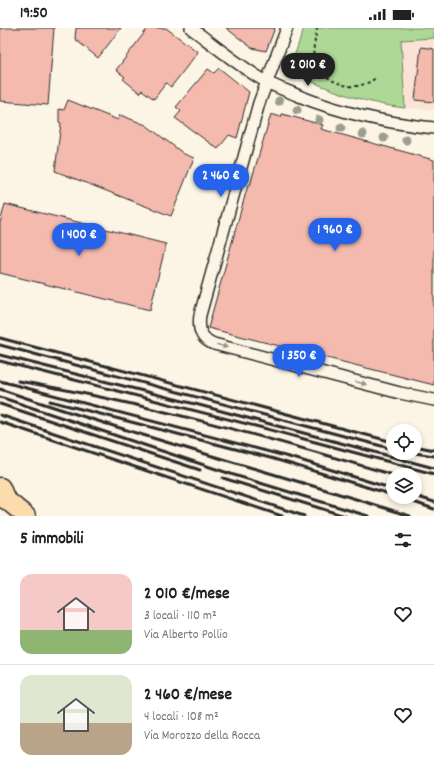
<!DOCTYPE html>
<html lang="it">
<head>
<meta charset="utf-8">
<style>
	:root { --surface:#fff; --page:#f6f6f6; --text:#202124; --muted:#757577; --line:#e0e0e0; --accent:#2563eb }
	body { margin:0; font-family:Dekko,sans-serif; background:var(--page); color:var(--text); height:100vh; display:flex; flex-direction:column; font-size:15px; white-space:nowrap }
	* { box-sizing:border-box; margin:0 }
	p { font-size:13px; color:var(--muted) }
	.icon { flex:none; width:22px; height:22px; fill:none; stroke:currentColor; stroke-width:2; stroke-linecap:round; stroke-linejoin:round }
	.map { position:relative; height:488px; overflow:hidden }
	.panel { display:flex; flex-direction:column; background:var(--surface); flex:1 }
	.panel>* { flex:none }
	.buttons { position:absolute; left:386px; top:396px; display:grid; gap:8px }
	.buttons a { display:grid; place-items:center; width:36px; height:36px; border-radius:50%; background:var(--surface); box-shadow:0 2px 6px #0003; font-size:20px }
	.price { position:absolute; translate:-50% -34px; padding:0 9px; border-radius:14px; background:var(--accent); color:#fff; font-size:13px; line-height:26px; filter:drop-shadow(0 1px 2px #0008) }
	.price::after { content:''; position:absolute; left:50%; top:24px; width:12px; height:9px; margin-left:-6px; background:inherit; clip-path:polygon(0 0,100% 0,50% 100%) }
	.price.active { background:#222; color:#fff }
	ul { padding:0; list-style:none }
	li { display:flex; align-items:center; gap:12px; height:100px; padding:0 20px }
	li+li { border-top:1px solid var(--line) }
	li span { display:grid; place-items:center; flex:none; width:112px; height:80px; border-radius:12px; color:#555 }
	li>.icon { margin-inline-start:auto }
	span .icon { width:48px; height:48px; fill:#fffc; stroke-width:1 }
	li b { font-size:17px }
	h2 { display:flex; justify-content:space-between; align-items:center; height:48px; padding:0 20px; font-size:17px }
	.status { display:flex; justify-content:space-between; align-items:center; height:28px; padding:0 20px; background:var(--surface); direction:ltr }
	.status svg { height:11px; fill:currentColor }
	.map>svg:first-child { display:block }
</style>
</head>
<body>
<div class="status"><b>19:50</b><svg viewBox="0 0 49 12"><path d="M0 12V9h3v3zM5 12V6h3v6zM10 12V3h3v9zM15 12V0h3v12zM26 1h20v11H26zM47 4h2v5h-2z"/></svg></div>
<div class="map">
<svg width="434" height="488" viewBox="0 0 434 488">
	<rect width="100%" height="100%" fill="#fcf5e5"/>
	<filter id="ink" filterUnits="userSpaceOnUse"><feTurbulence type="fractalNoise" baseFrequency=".025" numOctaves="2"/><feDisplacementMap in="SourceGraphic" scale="8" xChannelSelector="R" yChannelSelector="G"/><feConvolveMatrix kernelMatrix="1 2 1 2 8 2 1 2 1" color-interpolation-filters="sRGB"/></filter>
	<g filter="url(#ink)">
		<path fill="#fae3d4" d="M 434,10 L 434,82 L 405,80 L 401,12 Z"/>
		<path fill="#add896" stroke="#6c8260" d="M 304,0 L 434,0 L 434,10 L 401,12 L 405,80 C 366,76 330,62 294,46 L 290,40 Z"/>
		<path fill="#f4baae" stroke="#2b2b2b" d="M 0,0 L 54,0 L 48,77 L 0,73 Z
			M 76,0 L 121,0 L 98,30 L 75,11 Z
			M 148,0 L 166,0 L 198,24 L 171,59 L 166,55 L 154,71 L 142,62 L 140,65 L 123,51 L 125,49 L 116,42 Z
			M 226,0 L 275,0 L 266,23 L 252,20 Z
			M 421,19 L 434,21 L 434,74 L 415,72 Z
			M 219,40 L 249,64 L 237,110 L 229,107 L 218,121 L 175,90 L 181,83 L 176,79 L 208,41 L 214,45 Z
			M 68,72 L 118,92 L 120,87 L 146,97 L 184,126 L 194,130 L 171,188 L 55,143 L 61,95 L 59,94 L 59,81 L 64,82 Z
			M 271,86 L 281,89 L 282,86 L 323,97 L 321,101 L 434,132 L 434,357 L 208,300 L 248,157 L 250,157 Z
			M 5,176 L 166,216 L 150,282 L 0,245 L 0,195 Z"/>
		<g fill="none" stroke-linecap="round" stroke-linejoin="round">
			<defs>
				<path id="minor" d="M 191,0 C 215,18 239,38 265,53 C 275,59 288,63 299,68 C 344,86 385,95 434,100
					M 287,0 L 259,75 L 200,287 C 198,300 200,311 214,316 L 400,365 L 434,372"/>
				<path id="trunk" d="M 0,469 L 4,470 L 26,488"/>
				<path id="motorway" d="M 0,460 L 4,470"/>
			</defs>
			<use href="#minor" stroke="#2b2b2b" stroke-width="14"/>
			<use href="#trunk" stroke="#2b2b2b" stroke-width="21"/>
			<use href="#motorway" stroke="#2b2b2b" stroke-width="23"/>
			<path stroke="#2b2b2b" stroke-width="2" stroke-dasharray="3 3" stroke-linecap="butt" d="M 317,0 C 316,10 312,21 314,31 C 318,47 340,60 356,58 C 364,57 370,54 376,50"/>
			<use href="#minor" stroke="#fcf5e5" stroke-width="11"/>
			<use href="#trunk" stroke="#fcdcac" stroke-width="18"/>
			<use href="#motorway" stroke="#fcdcac" stroke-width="20"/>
			<path stroke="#2b2b2b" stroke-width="3" d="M 0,310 L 393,414
				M 0,317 L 393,421
				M 0,327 L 199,377 L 434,440
				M 0,333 L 267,401 L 434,446
				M 0,353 L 300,432 L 393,461
				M 18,353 C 145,375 270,410 393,447
				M 0,361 C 135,408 273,444 410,488
				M 0,369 L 234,447 L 368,488
				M 50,373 L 274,431 L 393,467
				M 0,376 L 200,442
				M 0,387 L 304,488
				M 0,394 L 282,488
				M 415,418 L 434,422
				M 415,425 L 434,428
				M 223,450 L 345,488
				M 415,468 L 434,474
				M 399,469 L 434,481"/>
		</g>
		<g fill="#9b9e8e">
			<circle cx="279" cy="73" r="4.5"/>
			<circle cx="297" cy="82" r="4.5"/>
			<circle cx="319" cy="92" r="4.5"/>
			<circle cx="341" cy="100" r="4.5"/>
			<circle cx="363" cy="106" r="4.5"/>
			<circle cx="384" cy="110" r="4.5"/>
			<circle cx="406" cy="112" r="4.5"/>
		</g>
		<defs><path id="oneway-solid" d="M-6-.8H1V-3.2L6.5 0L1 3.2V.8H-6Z"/></defs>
		<g fill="#949088">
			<use href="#oneway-solid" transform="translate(222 318) rotate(16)"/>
			<use href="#oneway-solid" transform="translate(361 355) rotate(15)"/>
		</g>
	</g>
</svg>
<div class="buttons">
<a><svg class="icon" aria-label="locate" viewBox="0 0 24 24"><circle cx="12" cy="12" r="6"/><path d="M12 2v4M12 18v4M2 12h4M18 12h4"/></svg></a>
<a><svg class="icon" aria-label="layers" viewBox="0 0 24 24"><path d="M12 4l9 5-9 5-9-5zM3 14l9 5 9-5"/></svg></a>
</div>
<b class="price active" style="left:308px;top:59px">2 010 €</b>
<b class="price" style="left:221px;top:170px">2 460 €</b>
<b class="price" style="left:335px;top:224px">1 960 €</b>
<b class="price" style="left:79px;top:229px">1 400 €</b>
<b class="price" style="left:299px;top:350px">1 350 €</b>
</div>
<section class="panel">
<h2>5 immobili<svg class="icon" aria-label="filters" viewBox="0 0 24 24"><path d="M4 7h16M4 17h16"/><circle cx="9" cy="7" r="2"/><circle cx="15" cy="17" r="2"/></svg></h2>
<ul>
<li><span style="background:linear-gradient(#f6c9c9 70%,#8fb573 0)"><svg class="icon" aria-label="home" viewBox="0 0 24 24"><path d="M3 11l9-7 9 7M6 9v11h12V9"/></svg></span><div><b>2 010 €/mese</b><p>3 locali · 110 m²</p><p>Via Alberto Pollio</p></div><svg class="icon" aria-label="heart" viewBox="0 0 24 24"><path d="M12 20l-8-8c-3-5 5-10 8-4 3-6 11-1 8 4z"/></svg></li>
<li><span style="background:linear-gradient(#dfe7d0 60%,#b9a48a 0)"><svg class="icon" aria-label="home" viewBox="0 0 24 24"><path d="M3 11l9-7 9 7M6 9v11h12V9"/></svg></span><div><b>2 460 €/mese</b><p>4 locali · 108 m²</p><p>Via Morozzo della Rocca</p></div><svg class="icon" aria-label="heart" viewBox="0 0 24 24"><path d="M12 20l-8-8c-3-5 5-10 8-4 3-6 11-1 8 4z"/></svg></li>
</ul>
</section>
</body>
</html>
